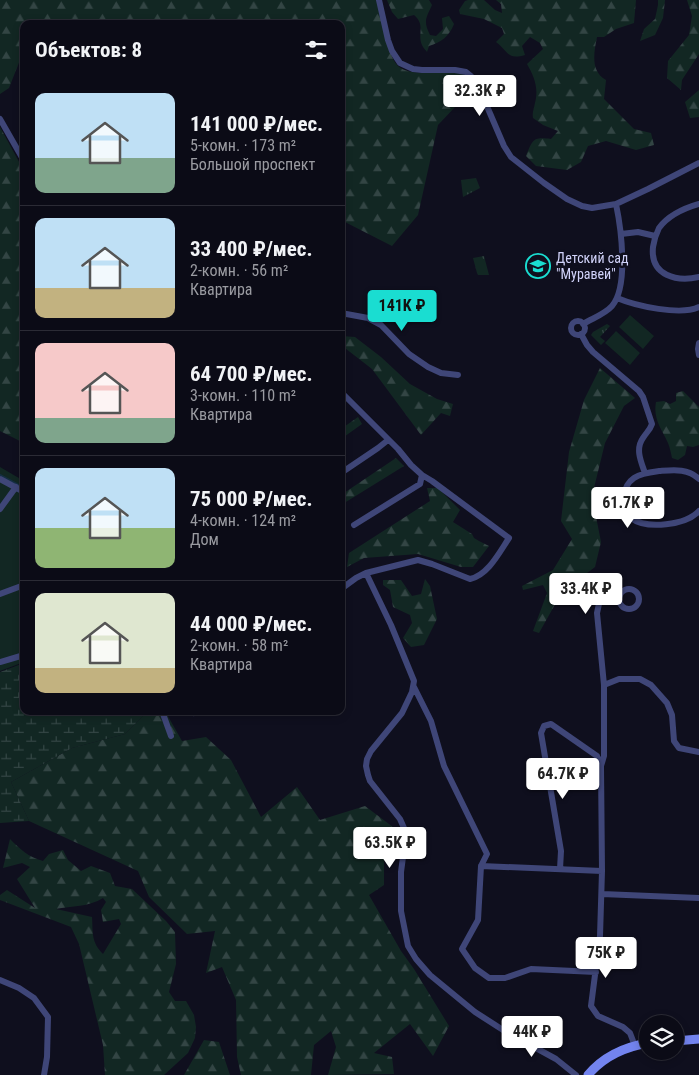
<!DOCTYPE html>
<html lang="ru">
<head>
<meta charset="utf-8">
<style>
	:root { --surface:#0b0b16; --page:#14141f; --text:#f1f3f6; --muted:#9a9ba1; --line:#2b2b35; --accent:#1addd1 }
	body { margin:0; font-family:"Roboto Condensed",sans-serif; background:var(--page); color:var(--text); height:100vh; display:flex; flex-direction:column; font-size:19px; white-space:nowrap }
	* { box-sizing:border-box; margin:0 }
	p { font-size:16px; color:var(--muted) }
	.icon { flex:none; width:28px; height:28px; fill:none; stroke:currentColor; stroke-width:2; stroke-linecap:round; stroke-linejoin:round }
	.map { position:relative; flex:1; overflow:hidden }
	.details { position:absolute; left:20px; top:20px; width:325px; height:695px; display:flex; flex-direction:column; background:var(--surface); border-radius:10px; box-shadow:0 2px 8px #0003,0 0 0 1px var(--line) }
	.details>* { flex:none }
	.controls { position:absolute; left:639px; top:1015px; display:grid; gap:10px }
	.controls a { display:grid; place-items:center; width:45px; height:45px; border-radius:50%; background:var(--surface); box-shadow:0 2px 8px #0003,0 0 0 1px var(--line); font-size:25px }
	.price { position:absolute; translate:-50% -42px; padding:0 11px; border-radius:5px; background:#fff; color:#222; font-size:16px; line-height:32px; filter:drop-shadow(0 1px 2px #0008) }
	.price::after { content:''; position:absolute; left:50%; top:30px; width:15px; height:11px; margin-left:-8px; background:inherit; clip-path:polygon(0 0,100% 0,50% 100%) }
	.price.current { background:var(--accent); color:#111 }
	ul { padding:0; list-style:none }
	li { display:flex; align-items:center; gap:15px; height:125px; padding:0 15px }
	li+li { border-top:1px solid var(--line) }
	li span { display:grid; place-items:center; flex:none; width:140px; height:100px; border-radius:10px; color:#555 }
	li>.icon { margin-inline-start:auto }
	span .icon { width:60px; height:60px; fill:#fffc; stroke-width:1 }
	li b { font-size:21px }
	h2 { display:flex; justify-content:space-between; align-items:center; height:60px; padding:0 15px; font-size:21px }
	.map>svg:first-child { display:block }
</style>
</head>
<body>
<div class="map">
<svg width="699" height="1075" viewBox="0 0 699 1075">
	<defs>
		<pattern id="forest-firs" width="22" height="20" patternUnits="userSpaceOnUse" patternTransform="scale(1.25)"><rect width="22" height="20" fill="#122723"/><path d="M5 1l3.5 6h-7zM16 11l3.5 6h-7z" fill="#334544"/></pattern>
		<pattern id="wetland-marsh" width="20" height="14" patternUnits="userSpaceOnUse" patternTransform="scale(1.25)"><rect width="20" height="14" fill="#122723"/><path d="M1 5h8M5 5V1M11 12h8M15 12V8" fill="none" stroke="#334544"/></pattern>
		<pattern id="park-tufts" width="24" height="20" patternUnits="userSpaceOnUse" patternTransform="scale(1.25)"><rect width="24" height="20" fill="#122723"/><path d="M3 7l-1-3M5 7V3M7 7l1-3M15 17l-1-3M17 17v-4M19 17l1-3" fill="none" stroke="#334544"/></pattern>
	</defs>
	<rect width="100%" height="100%" fill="#0f0f1e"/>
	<path fill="#122723" d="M 630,315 L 654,336 L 643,349 L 619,327 Z
		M 616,331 L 640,353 L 630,365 L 605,343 Z
		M 0,467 L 24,481 L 24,662 L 0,671 Z"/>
	<path fill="url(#forest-firs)" fill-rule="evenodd" d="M 0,0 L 378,0 C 381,16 387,55 398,66 C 415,81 450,64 465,75 C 468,78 471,84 474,87 L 438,125 L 418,215 L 392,246 L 341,220 L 341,186 L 343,178 L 341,171 L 341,24 L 24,24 L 24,58 L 20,60 L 9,88 L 0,94 Z
		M 387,0 L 429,0 L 432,5 C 426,18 423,21 430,35 L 436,36 L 443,29 L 442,18 L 449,16 L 454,24 C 449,37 441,42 429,46 L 427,52 C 426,50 423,48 422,45 C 417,34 426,25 414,15 L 398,19 L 392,12 Z
		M 468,0 L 484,0 L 495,10 L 502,13 L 501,4 L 496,0 L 636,0 L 634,23 L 616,29 L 604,37 L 597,37 C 594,52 590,71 606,80 L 604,99 L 634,129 L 651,133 L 654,145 L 636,150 L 606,141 L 588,146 L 581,162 L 567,170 L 536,166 L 526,156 C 533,139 533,137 551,139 L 558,131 L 543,125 L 533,118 C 532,112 534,109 535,103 C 539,88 534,76 527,64 L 543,49 L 540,43 L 530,37 L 522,46 L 525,55 C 507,60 509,52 496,42 L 504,34 L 502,28 L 484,19 L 460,14 L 459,10 L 465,1 Z
		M 658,0 L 665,0 L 663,18 L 655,35 L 640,41 L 644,29 L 655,19 L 658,5 Z
		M 687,0 L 699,0 L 699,54 L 682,80 L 681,90 L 667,78 L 668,61 L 689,35 L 692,16 Z
		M 699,90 L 699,117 L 690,118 L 685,102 Z
		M 0,127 L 24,171 L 24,443 L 0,431 Z
		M 341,336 L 355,337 L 381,357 L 410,384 L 437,399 L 453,404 L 450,416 L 441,413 L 421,435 L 372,369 L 341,345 Z
		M 600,368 L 635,398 L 624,406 L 605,443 L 592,496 L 601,542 L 595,567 L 562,592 L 539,633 L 533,631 L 547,593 L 543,585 L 523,590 L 522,586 L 553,570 L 572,539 L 561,521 L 569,452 L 584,400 Z
		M 683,391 L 699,407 L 699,445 L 693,447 L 687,446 L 685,455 L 678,460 L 672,458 C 671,453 670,448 668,443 C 661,428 653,419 656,402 L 664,401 L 670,404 L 676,401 L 676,393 Z
		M 358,417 L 362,424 L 341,439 L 341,429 Z
		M 396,458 L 404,466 L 341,505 L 341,495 Z
		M 427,488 L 438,488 L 460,510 L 453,522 L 472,534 L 474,538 L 479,541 L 489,546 L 473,567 L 461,567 L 418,554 L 364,558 L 347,567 L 349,553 L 430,501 Z
		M 425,579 L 430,586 L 437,619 L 424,645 L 411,647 L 403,638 L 412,623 L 410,615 L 393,607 L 390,590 L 383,585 L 383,580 L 401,580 L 412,596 L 421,594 Z
		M 148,711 L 165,711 L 182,741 L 206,737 L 231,760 L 261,817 L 297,787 L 320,820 L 365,806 L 397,830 L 394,856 L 384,856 L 384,885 L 369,895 L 401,951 L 414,969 L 449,1026 L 433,1056 L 410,1024 L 374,1053 L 392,1057 L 394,1074 L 328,1075 L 336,1047 L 331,1031 L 314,1045 L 311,1075 L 241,1075 L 237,1057 L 236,1000 L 222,967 L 206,973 L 215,931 L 187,934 L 149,897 L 138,871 L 29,821 L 11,782 L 72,748 L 125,734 Z
		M 10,839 C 20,849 28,857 43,861 L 49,854 L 63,850 L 68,860 L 81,871 L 91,866 L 110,873 L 115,886 L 132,889 L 166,921 L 175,932 L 176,964 L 169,992 L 175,1001 L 186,1001 L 194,1015 L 196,1027 L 195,1038 L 188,1053 L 164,1075 L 105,1075 L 103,1045 L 79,944 L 71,927 L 0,900 L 0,895 L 7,890 L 35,908 L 17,879 L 30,867 L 22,863 L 3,868 ZM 103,898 L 106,902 L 101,910 L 103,922 L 119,919 L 121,924 L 103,954 C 91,942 93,933 92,917 L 56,909 C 71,906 89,907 103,898 Z
		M 204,1040 L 219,1042 L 230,1075 L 184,1075 Z"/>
	<path fill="url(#wetland-marsh)" d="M 24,663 L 24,711 L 148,711 L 125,734 L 72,748 L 11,782 L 29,821 L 0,823 L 0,672 Z"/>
	<path fill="url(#park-tufts)" d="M 476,178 L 480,188 L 463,197 L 461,180 Z
		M 484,256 L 489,275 L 478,275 L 477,273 L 473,258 Z
		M 607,324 L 610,326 L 600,337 L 605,341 L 601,345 L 591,335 L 593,332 Z"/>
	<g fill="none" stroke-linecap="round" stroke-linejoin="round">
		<path stroke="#142e42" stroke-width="2" d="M 0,475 L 24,488"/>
		<path stroke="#3f4678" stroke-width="6" d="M 379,0 L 388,40 L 392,51 L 400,63 L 413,69 L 422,70 L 455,70 L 466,72 L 471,76 L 480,90 L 504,146 L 511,157 L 544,183 L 567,199 L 582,206 L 592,208 L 616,204 L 648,189 L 699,163
			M 0,119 L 24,161
			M 699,204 C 685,208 668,216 659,228 C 656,234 654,240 653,247 C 650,276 677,282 699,277
			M 621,234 L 638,232 L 655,236
			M 617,298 C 636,306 681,316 699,307
			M 341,313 L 368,318 L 381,325 L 409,354 L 428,367 L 441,373 L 458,375
			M571 328a7 7 0 1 1 14 0a7 7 0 1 1-14 0Z
			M 583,324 C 593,318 605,314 612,306 C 629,286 621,228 616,204
			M 581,334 L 587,345 L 593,352 L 639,391 L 643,397 L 652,424 C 650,430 646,433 643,438 C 635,449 641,462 645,473
			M 699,343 L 698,349 L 699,355
			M 341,392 L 398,449 L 411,465 L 422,475 L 432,481 L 509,538 C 499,553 488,575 470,579 L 432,564 L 418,560 L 366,573 L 391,625 L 414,681 L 412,692 L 402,713 L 371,751 L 367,759 L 366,766 L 368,775 L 370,781 L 400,819 L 404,828 L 405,842 L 401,872 L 401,911 L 408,946 L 416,959 L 430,975 L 475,1012 L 503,1030 L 556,1059 L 576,1075
			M 341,473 L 378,448 L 388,440
			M 0,479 L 24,492
			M 699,479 C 688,468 673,470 659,471 C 651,472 641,473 634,478 C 622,486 619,509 631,518 C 647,530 686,525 699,511
			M 0,509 L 16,487
			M 354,525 L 420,484 L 422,475
			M619 599a10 10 0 1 1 20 0a10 10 0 1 1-20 0Z
			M 341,589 L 356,578 L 366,573
			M 0,594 L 24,585
			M 0,662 L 24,655
			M 604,685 L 597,613 L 602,590 L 618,592 L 620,595
			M 414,687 L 431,721 L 444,766 L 487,854 L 481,866 L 478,920 L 462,949 L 475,968 L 489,978 L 505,978 L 531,969 L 596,972
			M 162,711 L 171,736
			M 193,711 L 194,713 L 198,711
			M 481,866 L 602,871
			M 560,869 L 561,851 L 541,733 L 544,726 L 551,724 L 597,756 L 601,766
			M 602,894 L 699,898
			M 0,980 L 19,988 L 34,998 L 48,1017 L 47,1057 L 44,1075
			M 635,1046 L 630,1033 L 623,1027 L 598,1016 L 591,1006 L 600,936 L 602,871 L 601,766 L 604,756 L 604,685 L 619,679 L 640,679 L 651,685 L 667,703 L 672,715 L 674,741 L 679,748 L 699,752"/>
		<path stroke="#7384ef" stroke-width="9" d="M 675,1041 L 699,1039
			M 588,1075 C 603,1057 624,1047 648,1043"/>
	</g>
	<defs>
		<symbol id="school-ring" viewBox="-11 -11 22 22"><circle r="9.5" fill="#0f0f1e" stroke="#1addd1" stroke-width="1.5"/><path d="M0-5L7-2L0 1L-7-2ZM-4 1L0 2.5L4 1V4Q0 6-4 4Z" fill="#1addd1"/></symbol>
	</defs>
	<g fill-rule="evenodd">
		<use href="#school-ring" x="524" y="252" width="28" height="28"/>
	</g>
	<g text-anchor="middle" stroke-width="5" stroke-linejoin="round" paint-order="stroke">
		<g font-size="14" fill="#d1d3fa" stroke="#0f0f1e" text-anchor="start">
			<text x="556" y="263">Детский сад<tspan x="556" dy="16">"Муравей"</tspan></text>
		</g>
	</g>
</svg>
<div class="controls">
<a><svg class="icon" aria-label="layers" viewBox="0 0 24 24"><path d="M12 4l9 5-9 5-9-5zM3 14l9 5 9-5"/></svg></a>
</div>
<b class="price" style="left:480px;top:117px">32.3K ₽</b>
<b class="price current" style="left:402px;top:332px">141K ₽</b>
<b class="price" style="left:628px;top:529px">61.7K ₽</b>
<b class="price" style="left:586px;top:615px">33.4K ₽</b>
<b class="price" style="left:563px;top:800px">64.7K ₽</b>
<b class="price" style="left:390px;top:869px">63.5K ₽</b>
<b class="price" style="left:606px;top:979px">75K ₽</b>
<b class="price" style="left:532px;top:1058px">44K ₽</b>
<section class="details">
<h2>Объектов: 8<svg class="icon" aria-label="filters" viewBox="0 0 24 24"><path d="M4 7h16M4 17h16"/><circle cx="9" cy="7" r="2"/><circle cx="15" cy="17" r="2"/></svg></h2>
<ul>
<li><span style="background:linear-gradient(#bfe0f5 65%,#7fa58c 0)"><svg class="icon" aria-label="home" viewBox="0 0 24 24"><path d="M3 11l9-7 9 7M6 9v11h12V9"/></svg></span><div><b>141 000 ₽/мес.</b><p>5-комн. · 173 m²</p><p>Большой проспект</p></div></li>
<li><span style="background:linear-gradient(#bfe0f5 70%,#c2b280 0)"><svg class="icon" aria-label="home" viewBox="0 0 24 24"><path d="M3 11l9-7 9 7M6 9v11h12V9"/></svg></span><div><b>33 400 ₽/мес.</b><p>2-комн. · 56 m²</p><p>Квартира</p></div></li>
<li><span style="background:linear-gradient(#f6c9c9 75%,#7fa58c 0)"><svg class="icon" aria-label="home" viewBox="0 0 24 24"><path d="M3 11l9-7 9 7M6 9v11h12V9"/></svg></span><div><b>64 700 ₽/мес.</b><p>3-комн. · 110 m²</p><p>Квартира</p></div></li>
<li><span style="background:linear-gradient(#bfe0f5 60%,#8fb573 0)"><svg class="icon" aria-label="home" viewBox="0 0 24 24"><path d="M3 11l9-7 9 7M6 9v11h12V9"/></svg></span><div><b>75 000 ₽/мес.</b><p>4-комн. · 124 m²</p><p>Дом</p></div></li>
<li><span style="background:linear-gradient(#dfe7d0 75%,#c2b280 0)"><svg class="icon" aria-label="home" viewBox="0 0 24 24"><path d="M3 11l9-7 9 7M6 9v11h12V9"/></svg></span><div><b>44 000 ₽/мес.</b><p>2-комн. · 58 m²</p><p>Квартира</p></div></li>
</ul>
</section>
</div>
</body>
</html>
